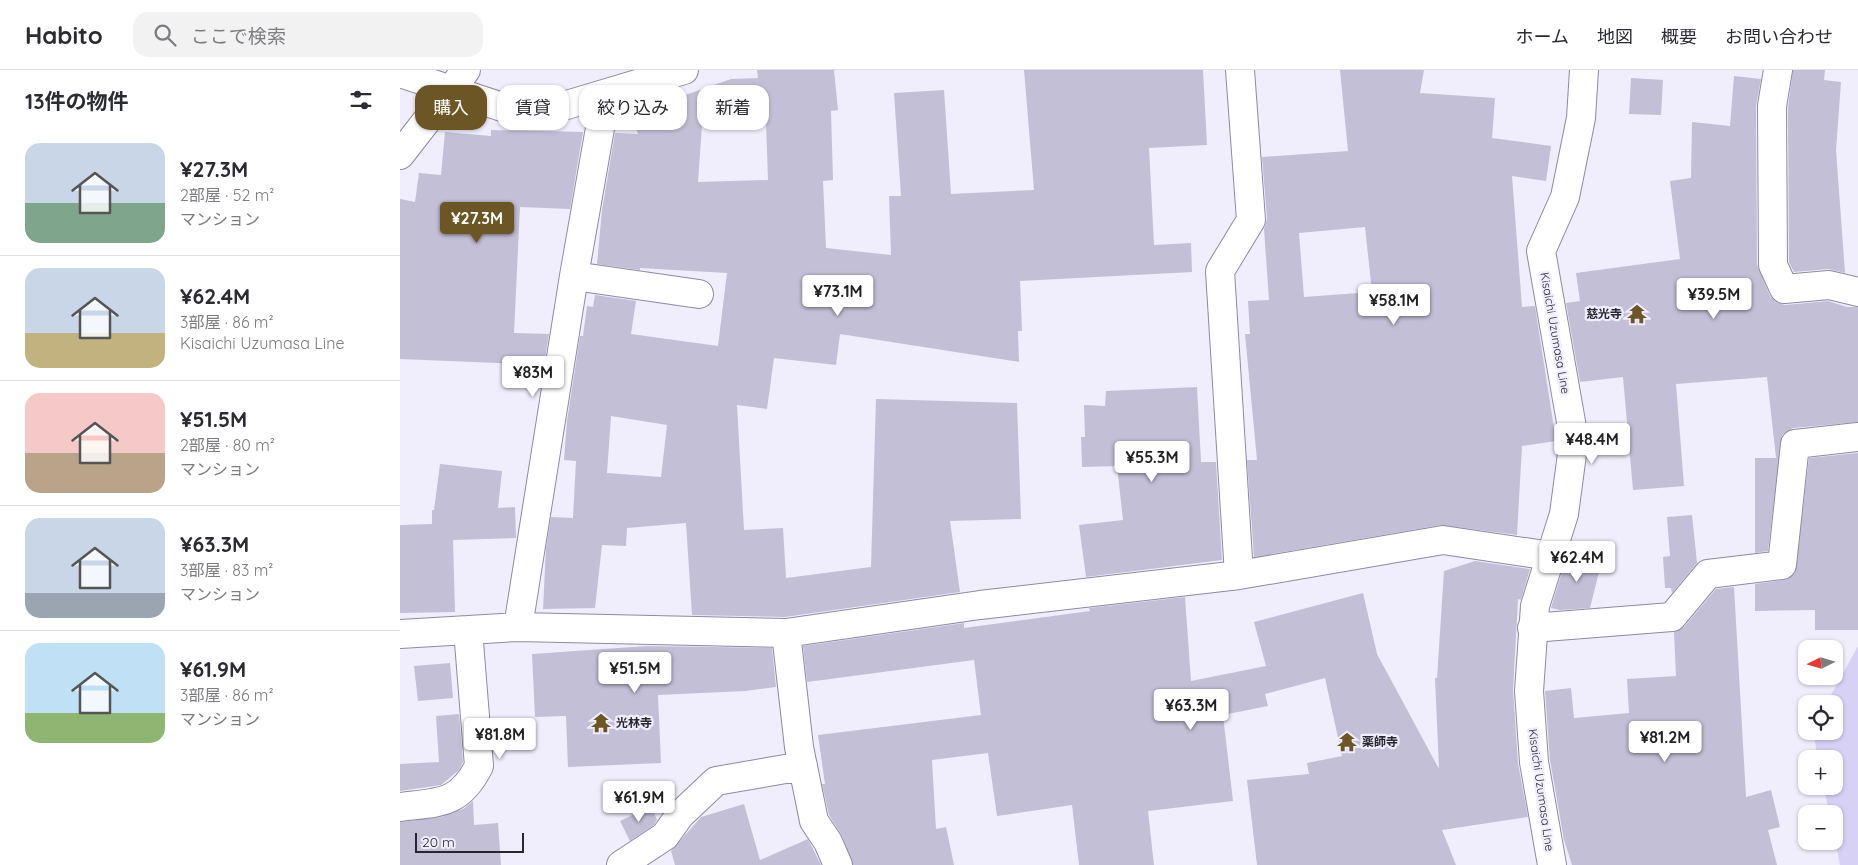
<!DOCTYPE html>
<html lang="ja">
<head>
<meta charset="utf-8">
<style>
	:root { --surface:#fff; --page:#f2f2f3; --text:#2b2b33; --muted:#7c7c81; --line:#e1e1e2; --accent:#6c5625 }
	body { margin:0; font-family:Quicksand,"Noto Sans JP",sans-serif; background:var(--page); color:var(--text); height:100vh; display:flex; flex-direction:column; font-size:19px; white-space:nowrap }
	* { box-sizing:border-box; margin:0 }
	p { font-size:16px; color:var(--muted) }
	.icon { flex:none; width:28px; height:28px; fill:none; stroke:currentColor; stroke-width:2; stroke-linecap:round; stroke-linejoin:round }
	.map { position:relative; flex:1; overflow:hidden }
	.sheet { display:flex; flex-direction:column; background:var(--surface); width:400px }
	.sheet>* { flex:none }
	.banner { position:absolute; left:15px; top:15px; width:475px; height:45px; display:flex; gap:10px }
	.needle { width:32px; rotate:265deg }
	.buttons { position:absolute; left:1398px; top:570px; display:grid; gap:10px }
	.buttons a { display:grid; place-items:center; width:45px; height:45px; border-radius:10px; background:var(--surface); box-shadow:0 1px 4px #0004; font-size:25px }
	.scale { position:absolute; left:15px; bottom:12px; width:109px; box-sizing:border-box; padding-left:5px; border:2px solid #282730; border-top:0; font-size:14px; line-height:18px; white-space:nowrap; color:#282730; -webkit-text-stroke:4px #f0edfc; paint-order:stroke }
	.price { position:absolute; translate:-50% -42px; padding:0 11px; border-radius:5px; background:#fff; color:#222; font-size:16px; line-height:32px; filter:drop-shadow(0 1px 2px #0008) }
	.price::after { content:''; position:absolute; left:50%; top:30px; width:15px; height:11px; margin-left:-8px; background:inherit; clip-path:polygon(0 0,100% 0,50% 100%) }
	.price.selected { background:var(--accent); color:#fff }
	ul { padding:0; list-style:none }
	li { display:flex; align-items:center; gap:15px; height:125px; padding:0 25px }
	li+li { border-top:1px solid var(--line) }
	li span { display:grid; place-items:center; flex:none; width:140px; height:100px; border-radius:15px; color:#555 }
	li>.icon { margin-inline-start:auto }
	span .icon { width:60px; height:60px; fill:#fffc; stroke-width:1 }
	li b { font-size:21px }
	h2 { display:flex; justify-content:space-between; align-items:center; height:60px; padding:0 25px; font-size:21px }
	.pill { padding:0 18px; border-radius:15px; background:var(--surface); box-shadow:0 1px 4px #0004; font-size:18px; line-height:45px }
	.pill.selected { background:var(--accent); color:#fff }
	header { display:flex; align-items:center; gap:30px; box-sizing:border-box; height:70px; padding:0 25px; background:var(--surface); border-bottom:1px solid var(--line) }
	header strong { font-size:24px }
	nav { display:flex; gap:28px; margin-inline-start:auto; font-size:18px }
	.search { width:350px; height:45px; background:var(--page); display:flex; align-items:center; gap:12px; box-sizing:border-box; padding:0 18px; border-radius:15px; color:var(--muted); font-size:19px }
	main { display:flex; flex:1; min-height:0 }
	.map>svg:first-child { display:block }
</style>
</head>
<body>
<header>
<strong>Habito</strong>
<div class="search"><svg class="icon" aria-label="search" viewBox="0 0 24 24"><circle cx="10" cy="10" r="6"/><path d="M15 15l6 6"/></svg>ここで検索</div>
<nav><a>ホーム</a><a>地図</a><a>概要</a><a>お問い合わせ</a></nav>
</header>
<main>
<section class="sheet">
<h2>13件の物件<svg class="icon" aria-label="filters" viewBox="0 0 24 24"><path d="M4 7h16M4 17h16"/><circle cx="9" cy="7" r="2"/><circle cx="15" cy="17" r="2"/></svg></h2>
<ul>
<li><span style="background:linear-gradient(#c9d6e8 60%,#7fa58c 0)"><svg class="icon" aria-label="home" viewBox="0 0 24 24"><path d="M3 11l9-7 9 7M6 9v11h12V9"/></svg></span><div><b>¥27.3M</b><p>2部屋 · 52 m²</p><p>マンション</p></div></li>
<li><span style="background:linear-gradient(#c9d6e8 65%,#c2b280 0)"><svg class="icon" aria-label="home" viewBox="0 0 24 24"><path d="M3 11l9-7 9 7M6 9v11h12V9"/></svg></span><div><b>¥62.4M</b><p>3部屋 · 86 m²</p><p>Kisaichi Uzumasa Line</p></div></li>
<li><span style="background:linear-gradient(#f6c9c9 60%,#b9a48a 0)"><svg class="icon" aria-label="home" viewBox="0 0 24 24"><path d="M3 11l9-7 9 7M6 9v11h12V9"/></svg></span><div><b>¥51.5M</b><p>2部屋 · 80 m²</p><p>マンション</p></div></li>
<li><span style="background:linear-gradient(#c9d6e8 75%,#9aa5b1 0)"><svg class="icon" aria-label="home" viewBox="0 0 24 24"><path d="M3 11l9-7 9 7M6 9v11h12V9"/></svg></span><div><b>¥63.3M</b><p>3部屋 · 83 m²</p><p>マンション</p></div></li>
<li><span style="background:linear-gradient(#bfe0f5 70%,#8fb573 0)"><svg class="icon" aria-label="home" viewBox="0 0 24 24"><path d="M3 11l9-7 9 7M6 9v11h12V9"/></svg></span><div><b>¥61.9M</b><p>3部屋 · 86 m²</p><p>マンション</p></div></li>
</ul>
</section>
<div class="map">
<svg width="1458" height="795" viewBox="0 0 1458 795">
	<rect width="100%" height="100%" fill="#f0edfc"/>
	<path fill="#d8d1f6" d="M 1458,576 L 1458,795 L 1440,795 L 1434,765 L 1434,744 L 1429,744 L 1424,716 L 1434,716 L 1434,689 L 1418,689 L 1413,661 L 1434,661 L 1434,634 L 1426,634 Z"/>
	<path fill="#c3bfd7" fill-rule="evenodd" d="M 357,0 L 434,0 L 438,40 L 431,41 L 433,110 L 423,111 L 426,178 L 491,185 L 489,126 L 501,126 L 494,23 L 544,20 L 551,124 L 634,120 L 624,0 L 803,0 L 807,75 L 749,78 L 754,175 L 791,173 L 792,202 L 620,211 L 622,261 L 618,261 L 619,292 L 440,264 L 436,295 L 374,288 L 367,339 L 337,335 L 344,460 L 383,458 L 386,508 L 471,497 L 476,329 L 617,333 L 621,449 L 550,451 L 560,522 L 385,547 L 292,545 L 286,453 L 227,458 L 226,476 L 202,475 L 195,538 L 143,539 L 146,478 L 151,447 L 173,448 L 176,391 L 164,390 L 167,351 L 180,266 L 183,266 L 187,236 L 193,237 L 195,225 L 236,231 L 231,264 L 318,276 L 327,203 L 240,198 L 240,200 L 197,194 L 202,140 L 215,63 L 238,64 L 231,44 L 331,9 L 358,8 ZM 366,52 L 368,110 L 298,112 L 302,55 ZM 211,346 L 267,355 L 261,407 L 207,403 Z
		M 940,0 L 1024,0 L 1020,23 L 1095,28 L 1092,68 L 1151,76 L 1146,111 L 1112,106 L 1122,237 L 1135,236 L 1156,371 L 1122,376 L 1117,465 L 1041,455 L 854,487 L 847,390 L 857,390 L 845,264 L 850,264 L 848,231 L 869,230 L 864,159 L 867,149 L 862,87 L 948,81 ZM 965,157 L 972,222 L 904,227 L 899,163 Z
		M 1393,0 L 1425,0 L 1424,10 L 1441,12 L 1436,80 L 1445,203 L 1428,199 L 1394,202 L 1389,192 L 1388,37 Z
		M 1334,6 L 1361,9 L 1356,36 L 1357,195 L 1370,226 L 1376,232 L 1385,235 L 1428,231 L 1447,237 L 1458,237 L 1458,352 L 1393,358 L 1382,365 L 1368,481 L 1355,483 L 1355,388 L 1376,388 L 1367,307 L 1276,314 L 1284,416 L 1233,420 L 1223,307 L 1180,312 L 1166,233 L 1180,231 L 1176,203 L 1280,189 L 1270,111 L 1291,108 L 1292,52 L 1330,56 Z
		M 1231,8 L 1263,10 L 1261,45 L 1229,44 Z
		M 91,60 L 183,62 L 170,139 L 120,137 L 114,263 L 149,264 L 144,295 L 0,289 L 0,129 L 15,132 L 19,103 L 41,105 L 45,62 L 91,66 Z
		M 797,317 L 801,392 L 816,392 L 822,490 L 686,507 L 679,455 L 723,450 L 717,396 L 682,397 L 681,367 L 685,367 L 684,335 L 705,336 L 706,321 Z
		M 1458,383 L 1458,560 L 1415,560 L 1415,540 L 1355,541 L 1355,514 L 1384,510 L 1395,503 L 1409,388 Z
		M 40,394 L 102,401 L 98,438 L 115,437 L 116,468 L 53,470 L 55,542 L 0,543 L 0,455 L 32,454 L 32,440 L 34,440 Z
		M 1292,445 L 1297,493 L 1272,523 L 1271,518 L 1265,518 L 1263,487 L 1270,486 L 1267,447 Z
		M 1168,482 L 1202,490 L 1190,538 L 1160,540 L 1151,538 Z
		M 1075,491 L 1130,499 L 1121,530 L 1118,529 L 1113,620 L 1118,693 L 1128,747 L 1042,760 L 1056,795 L 857,795 L 847,710 L 909,704 L 907,693 L 942,686 L 925,608 L 865,624 L 868,636 L 823,645 L 833,731 L 748,741 L 754,795 L 679,795 L 672,735 L 597,746 L 588,683 L 532,690 L 536,759 L 546,757 L 554,795 L 453,795 L 442,766 L 429,745 L 422,714 L 425,714 L 418,665 L 581,645 L 574,590 L 407,612 L 403,576 L 564,553 L 564,558 L 690,541 L 689,538 L 785,527 L 791,611 L 866,596 L 854,552 L 963,523 L 977,584 L 1039,699 L 1035,608 L 1037,608 L 1044,501 Z
		M 1334,517 L 1346,727 L 1371,720 L 1380,757 L 1368,760 L 1377,795 L 1172,795 L 1164,770 L 1150,690 L 1145,621 L 1171,618 L 1174,648 L 1229,643 L 1227,609 L 1276,606 L 1274,562 L 1284,557 L 1316,519 Z
		M 247,576 L 372,578 L 376,617 L 345,621 L 258,625 L 261,693 L 168,697 L 166,646 L 135,647 L 132,584 Z
		M 50,593 L 53,628 L 18,631 L 14,596 Z
		M 59,644 L 63,692 L 59,700 L 41,715 L 0,721 L 0,694 L 39,692 L 36,646 Z
		M 73,731 L 74,755 L 98,753 L 101,795 L 0,795 L 0,752 L 42,747 L 63,739 Z
		M 344,734 L 360,790 L 408,769 L 421,795 L 275,795 L 271,781 L 301,747 Z
		M 251,736 L 257,750 L 254,755 L 230,771 L 220,751 Z"/>
	<g fill="none" stroke-linecap="round" stroke-linejoin="round">
		<defs>
			<path id="minor" d="M 1378,0 L 1372,36 L 1373,195 L 1384,219 L 1429,215 L 1458,222
				M 0,3 L 117,42 L 150,40 L 284,0
				M 0,85 L 66,0
				M 174,206 L 299,224
				M 839,505 L 820,201 L 851,150 L 840,0
				M 118,557 L 386,563 L 580,535 L 839,505 L 1043,470 L 1151,486
				M 1132,558 L 1272,547 L 1308,504 L 1382,495 L 1395,374 L 1458,367
				M 386,563 L 399,677 L 414,751 L 428,772 L 438,795
				M 0,564 L 118,557 L 174,206 L 206,24
				M 0,737 C 40,732 59,735 79,696 L 68,560
				M 221,795 L 265,766 L 280,745 L 316,711 L 403,696"/>
			<path id="major" d="M 1152,795 L 1134,692 L 1129,621 L 1135,536 L 1164,444 L 1174,369 L 1141,181 L 1165,127 L 1181,48 L 1184,0"/>
		</defs>
		<use href="#minor" stroke="#8e8aa1" stroke-width="30"/>
		<use href="#major" stroke="#8e8aa1" stroke-width="30"/>
		<use href="#minor" stroke="#fff" stroke-width="28"/>
		<use href="#major" stroke="#fff" stroke-width="28"/>
	</g>
	<defs>
		<symbol id="temple-bare" viewBox="-9 -9 18 18"><path d="M0-6L5-2H3V0L6.5 2.5H4V6H1.5V3h-3V6H-4V2.5H-6.5L-3 0V-2H-5Z" fill="#6c5625" stroke="#f0edfc" stroke-width="2.5" paint-order="stroke"/></symbol>
	</defs>
	<g fill-rule="evenodd">
		<use href="#temple-bare" x="1223" y="230" width="28" height="28"/>
		<use href="#temple-bare" x="187" y="639" width="28" height="28"/>
		<use href="#temple-bare" x="933" y="658" width="28" height="28"/>
	</g>
	<g text-anchor="middle" stroke-width="4.5" stroke-linejoin="round" paint-order="stroke">
		<g font-size="12" font-weight="bold" fill="#282730" stroke="#f0edfc" text-anchor="start">
			<text x="1222" y="248" text-anchor="end">慈光寺</text>
			<text x="216" y="657">光林寺</text>
			<text x="962" y="676">薬師寺</text>
		</g>
		<g font-size="12" fill="#282730" stroke="#f0edfc">
			<text transform="translate(1155 263) rotate(80)" y="4">Kisaichi Uzumasa Line</text>
			<text transform="translate(1141 720) rotate(82)" y="4">Kisaichi Uzumasa Line</text>
		</g>
	</g>
</svg>
<div class="buttons">
<a><svg class="needle" viewBox="-14 -14 28 28"><path d="M0-13l5 13h-10z" fill="#e53935"/><path d="M0 13l5-13h-10z" fill="#7c7c81"/></svg></a>
<a><svg class="icon" aria-label="locate" viewBox="0 0 24 24"><circle cx="12" cy="12" r="6"/><path d="M12 2v4M12 18v4M2 12h4M18 12h4"/></svg></a>
<a>+</a>
<a>−</a>
</div>
<div class="scale">20 m</div>
<b class="price selected" style="left:77px;top:174px">¥27.3M</b>
<b class="price" style="left:438px;top:247px">¥73.1M</b>
<b class="price" style="left:1314px;top:250px">¥39.5M</b>
<b class="price" style="left:994px;top:256px">¥58.1M</b>
<b class="price" style="left:133px;top:328px">¥83M</b>
<b class="price" style="left:1192px;top:395px">¥48.4M</b>
<b class="price" style="left:752px;top:413px">¥55.3M</b>
<b class="price" style="left:1177px;top:513px">¥62.4M</b>
<b class="price" style="left:235px;top:624px">¥51.5M</b>
<b class="price" style="left:791px;top:661px">¥63.3M</b>
<b class="price" style="left:100px;top:690px">¥81.8M</b>
<b class="price" style="left:1265px;top:693px">¥81.2M</b>
<b class="price" style="left:239px;top:753px">¥61.9M</b>
<div class="banner">
<a class="pill selected">購入</a>
<a class="pill">賃貸</a>
<a class="pill">絞り込み</a>
<a class="pill">新着</a>
</div>
</div>
</main>
</body>
</html>
